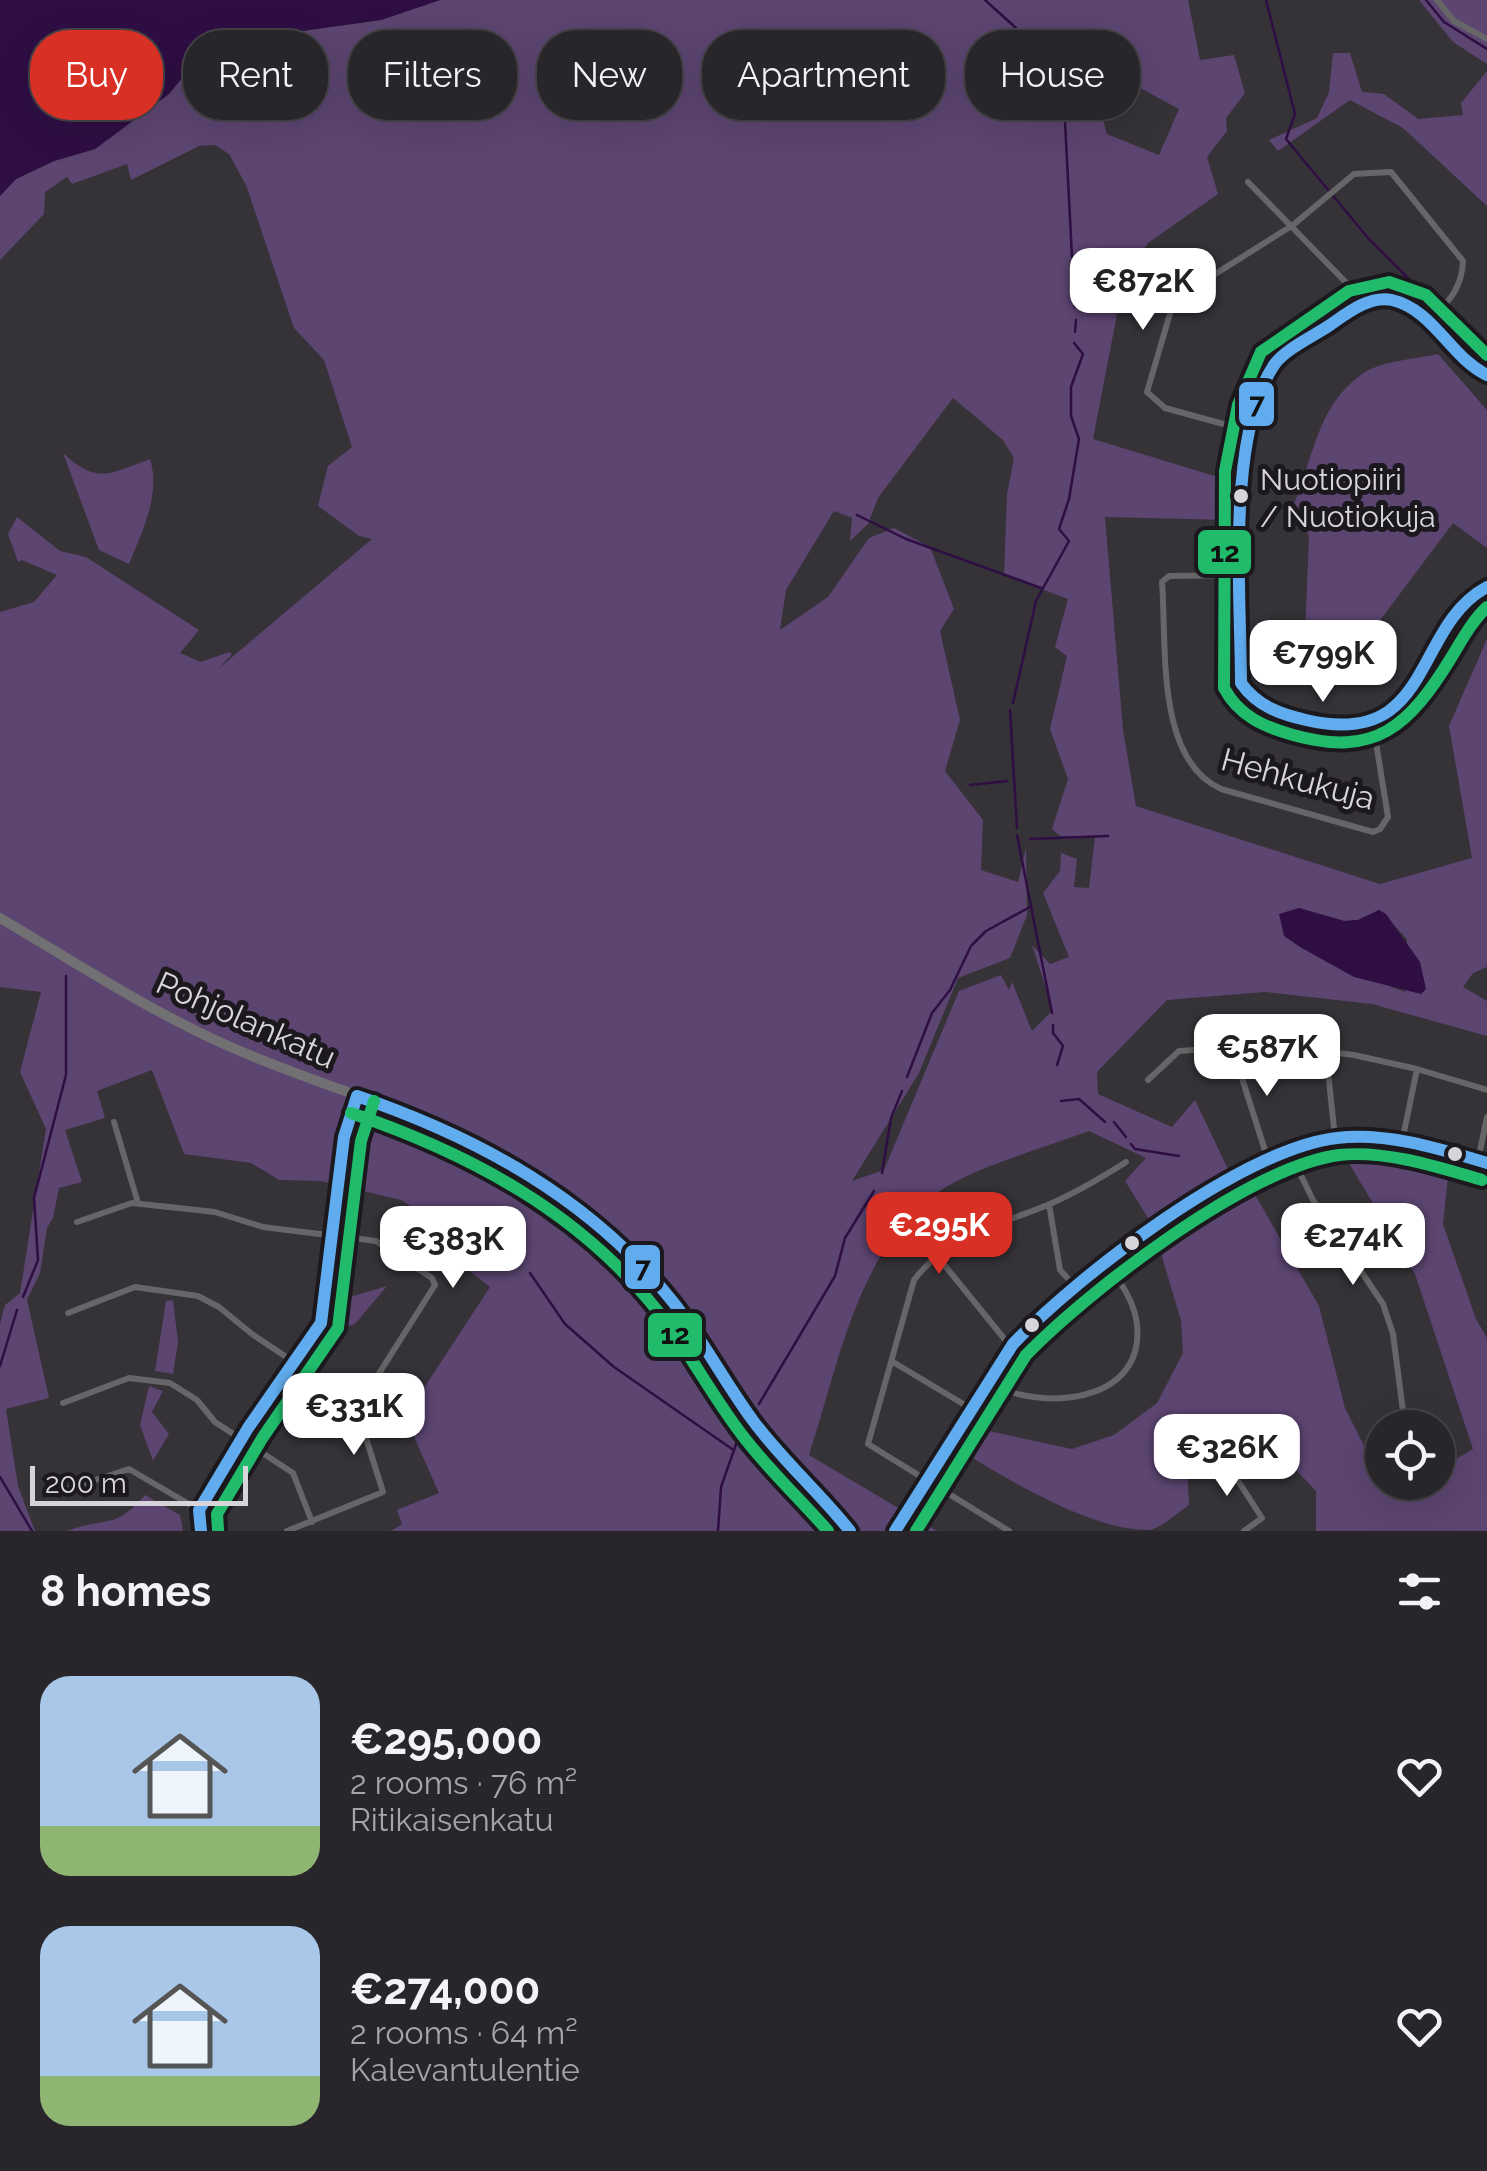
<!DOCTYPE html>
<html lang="en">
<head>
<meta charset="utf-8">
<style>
	:root { --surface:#28262a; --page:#343236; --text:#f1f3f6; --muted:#a5a5a8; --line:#444347; --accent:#d93025 }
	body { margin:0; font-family:Raleway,sans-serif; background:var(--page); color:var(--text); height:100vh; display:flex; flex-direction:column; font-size:38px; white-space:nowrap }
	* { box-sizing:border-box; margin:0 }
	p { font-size:32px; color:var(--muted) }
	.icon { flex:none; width:55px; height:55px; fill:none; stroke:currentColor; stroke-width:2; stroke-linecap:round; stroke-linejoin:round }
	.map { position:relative; height:1531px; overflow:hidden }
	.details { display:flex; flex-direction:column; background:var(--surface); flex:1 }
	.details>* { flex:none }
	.top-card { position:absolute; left:30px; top:30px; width:1428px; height:90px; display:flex; gap:20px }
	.fabs { position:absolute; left:1365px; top:1410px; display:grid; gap:20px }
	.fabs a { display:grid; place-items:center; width:90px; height:90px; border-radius:50%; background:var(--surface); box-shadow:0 10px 40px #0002,0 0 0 2px var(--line); font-size:50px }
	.scale { position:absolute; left:30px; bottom:25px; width:218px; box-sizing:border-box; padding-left:10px; border:5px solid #d7d4da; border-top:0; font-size:28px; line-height:35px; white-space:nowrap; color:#d7d4da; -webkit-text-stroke:8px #1c191e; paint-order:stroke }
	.price { position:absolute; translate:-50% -85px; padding:0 22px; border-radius:20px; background:#fff; color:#222; font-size:32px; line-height:65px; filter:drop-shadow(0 2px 5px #0008) }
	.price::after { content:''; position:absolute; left:50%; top:60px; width:30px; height:22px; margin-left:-15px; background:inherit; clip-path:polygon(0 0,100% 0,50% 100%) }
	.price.active { background:var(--accent); color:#fff }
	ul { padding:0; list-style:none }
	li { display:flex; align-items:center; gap:30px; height:250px; padding:0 40px }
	li span { display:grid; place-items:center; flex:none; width:280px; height:200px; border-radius:30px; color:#555 }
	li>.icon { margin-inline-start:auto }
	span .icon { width:120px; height:120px; fill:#fffc; stroke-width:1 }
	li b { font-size:42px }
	h2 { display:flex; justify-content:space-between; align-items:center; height:120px; padding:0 40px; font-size:42px }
	.chip { padding:0 35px; border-radius:40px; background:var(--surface); box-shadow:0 10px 40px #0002,0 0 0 2px var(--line); font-size:35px; line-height:90px }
	.chip.active { background:var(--accent); color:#fff }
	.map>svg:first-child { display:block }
</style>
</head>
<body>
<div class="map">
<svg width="1487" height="1531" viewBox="0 0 1487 1531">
	<rect width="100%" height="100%" fill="#353238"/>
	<path fill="#5c4571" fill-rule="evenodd" d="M 440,0 L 1188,0 L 1200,60 L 1234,55 L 1245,93 L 1226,118 L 1227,131 L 1207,157 L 1218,194 L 1148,243 L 1124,278 L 1093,439 L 1231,481 L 1231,520 L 1105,517 L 1123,730 L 1136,806 L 1380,884 L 1472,858 L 1449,726 L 1487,639 L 1487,967 L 1473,973 L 1463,987 L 1487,1001 L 1487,1036 L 1372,1004 L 1265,992 L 1167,1000 L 1097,1072 L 1098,1094 L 1172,1127 L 1195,1100 L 1239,1192 L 1250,1186 L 1319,1306 L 1345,1408 L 1390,1497 L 1415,1483 L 1438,1482 L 1438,1470 L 1473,1449 L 1415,1274 L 1343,1153 L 1386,1151 L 1449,1168 L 1443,1224 L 1476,1319 L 1487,1338 L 1487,1531 L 1316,1531 L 1316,1491 L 1253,1425 L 1221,1446 L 1186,1448 L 1189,1505 C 1177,1513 1164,1526 1150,1530 C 1090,1531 1008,1479 959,1450 L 975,1428 L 1072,1449 L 1114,1435 L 1157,1403 L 1183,1353 L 1181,1321 L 1153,1226 L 1125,1181 L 1146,1158 L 1089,1131 C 1049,1146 980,1166 946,1187 C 859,1240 839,1364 809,1455 L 937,1531 L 391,1531 L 402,1524 L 397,1510 L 439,1493 L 405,1417 L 490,1287 L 463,1266 L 473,1246 L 401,1200 L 321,1181 L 279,1180 L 251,1163 L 184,1154 L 152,1070 L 97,1091 L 105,1118 L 65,1130 L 82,1182 L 59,1188 L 53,1218 L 47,1228 L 40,1273 L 27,1300 L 49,1398 L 6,1409 L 18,1486 L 35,1531 L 0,1531 L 0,1324 L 5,1305 L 20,1293 L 46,1129 L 20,1072 L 41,992 L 0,987 L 0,612 L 34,602 L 57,575 L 22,560 L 18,562 L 8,534 L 17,517 L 60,551 L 86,557 L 199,630 L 180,653 L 201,662 L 229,652 L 232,654 L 218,669 L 372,539 L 359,536 L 318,506 L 328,466 L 352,447 L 324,360 L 294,328 L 246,185 L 229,154 L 215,145 L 199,146 L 131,180 L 127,164 L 72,184 L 67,177 L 45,192 L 44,214 L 0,260 L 0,196 L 16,179 L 54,161 L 95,149 L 169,94 L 182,78 L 280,34 L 381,20 ZM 1114,74 L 1179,109 L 1159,155 L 1107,134 L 1099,106 ZM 953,398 L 1003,440 L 1014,458 L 1007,494 L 1004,575 L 1068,599 L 1055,647 L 1067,656 L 1050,729 L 1068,779 L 1052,829 L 1060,836 L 1095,836 L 1089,888 L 1074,887 L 1077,859 L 1061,853 L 1060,871 L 1043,893 L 1069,957 L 1050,964 L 1032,945 L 1053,1010 L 1032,1031 L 1012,982 L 1009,990 L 1001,975 L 959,991 L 884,1170 L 852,1181 L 919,1073 L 958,978 L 1010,958 L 1027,915 L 1026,848 L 1018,882 L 981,870 L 983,820 L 945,771 L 960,720 L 940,631 L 954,609 L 930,547 L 894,528 L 869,538 L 828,597 L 780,630 L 786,590 L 834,511 L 852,518 L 850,541 L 868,524 L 878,498 ZM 1299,908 L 1344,921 L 1358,920 L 1379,910 L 1407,939 L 1405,992 L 1328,963 L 1316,953 Z
		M 1419,0 L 1487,0 L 1487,64 L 1453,42 Z
		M 1333,53 L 1350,53 L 1362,92 L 1384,94 L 1418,119 L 1463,115 L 1461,103 L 1487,71 L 1487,206 L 1403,128 L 1350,100 L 1278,151 L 1269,140 L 1317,118 L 1329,92 Z
		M 1438,354 L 1487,410 L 1487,548 L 1453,523 L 1363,643 L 1339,651 L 1305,635 L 1309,536 L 1297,510 L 1291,511 C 1313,463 1315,407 1362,374 C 1380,361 1416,359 1438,354 Z
		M 63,453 C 98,485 109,474 150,459 C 161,494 142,532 129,564 L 99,550 Z
		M 387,1286 L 355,1324 L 331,1331 L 340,1300 Z
		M 173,1300 L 178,1342 L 173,1374 L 155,1371 L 166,1301 Z
		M 149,1386 L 163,1391 L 152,1412 L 169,1434 L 153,1461 L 140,1425 Z
		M 145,1495 L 180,1515 L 183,1531 L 67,1531 C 106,1516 114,1531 145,1495 Z"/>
	<path fill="#2f0e44" d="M 0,0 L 440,0 L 381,20 L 280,34 L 182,78 L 169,94 L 95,149 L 54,161 L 16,179 L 0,196 Z
		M 1299,908 L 1344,921 L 1358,920 L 1379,910 L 1386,914 L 1420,962 L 1426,989 L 1421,994 L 1354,977 L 1300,947 L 1284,936 L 1279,914 Z"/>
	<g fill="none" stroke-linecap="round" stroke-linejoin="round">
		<path stroke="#2f0e44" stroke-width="2.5" d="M 985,0 L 1046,55 L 1062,76
			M 1266,0 L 1295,114 L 1286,139 L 1368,238 L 1433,303
			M 1426,0 L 1444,22 L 1487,49
			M 1063,83 L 1072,257
			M 1073,263 L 1077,270 L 1075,307
			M 1075,332 L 1076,320
			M 857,515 L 906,539 L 1041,588
			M 1013,703 L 1036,601 L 1069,541 L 1059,529 L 1069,499 L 1079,439 L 1071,416 L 1071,387 L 1083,354 L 1074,343
			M 1010,710 L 1017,828
			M 970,785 L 1007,781
			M 1017,835 L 1052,1013
			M 1030,839 L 1108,836
			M 1053,1025 L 1053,1033 L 1063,1046 L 1057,1065
			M 907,1077 L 932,1013 L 950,990 L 971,946 L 986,931 L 1030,907
			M 1061,1101 L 1079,1099 L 1105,1122
			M 1114,1122 L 1126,1137
			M 1131,1144 L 1135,1149 L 1179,1156
			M 882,1173 L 891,1118 L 902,1091
			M 530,1273 L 565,1324 L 614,1367 L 732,1449
			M 23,1297 L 38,1260 L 34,1198 L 66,1075 L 66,976
			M 0,1366 L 17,1310
			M 759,1404 L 835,1276 L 845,1238 L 874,1191
			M 0,1477 L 32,1531
			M 718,1531 L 721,1487 L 740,1433"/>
		<path stroke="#666567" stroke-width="6" d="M 1437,0 L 1454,21 L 1487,39
			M 1248,182 L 1365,302
			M 1249,431 L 1165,408 L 1147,392 L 1174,300 L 1293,225 L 1354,174 L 1391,172 L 1463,261 C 1462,289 1448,302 1430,321
			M 1241,575 L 1169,576 L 1162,582 C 1167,645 1155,759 1221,789 L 1373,832 L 1380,829 L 1388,817 L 1373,724
			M 1233,1050 L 1268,1160
			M 1326,1052 L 1335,1138
			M 1148,1080 L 1179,1051 L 1273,1045 L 1354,1055 L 1417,1069 L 1487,1090
			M 114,1122 L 138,1203
			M 1402,1142 L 1417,1069
			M 1289,1151 L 1313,1200 L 1383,1304 L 1393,1334 L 1403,1411 L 1411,1428
			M 1478,1160 L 1487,1117
			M 1049,1204 L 1060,1270 L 1073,1284
			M 77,1222 L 132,1203 L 215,1212 L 263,1227 L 376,1241 L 432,1278 L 435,1285 L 366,1394 L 355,1403
			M 937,1256 L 1011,1347
			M 68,1313 L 135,1287 L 198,1296 L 219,1307 L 252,1334 L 355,1403 L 383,1492 L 287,1531
			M 893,1362 L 970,1408
			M 986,1381 C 1036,1412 1145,1406 1137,1325 C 1135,1302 1119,1280 1106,1261
			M 63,1403 L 129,1378 L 170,1383 L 197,1400 L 215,1422 L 293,1473 L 312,1522
			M 1224,1459 L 1262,1518 L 1244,1531
			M 68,1489 L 129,1469 L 199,1510
			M 1009,1531 L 868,1444 L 914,1280 C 946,1237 1002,1224 1050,1204 C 1077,1192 1101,1178 1126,1162"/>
		<path stroke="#666567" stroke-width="9" d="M 1487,375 L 1473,368 L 1416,309 L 1388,299 L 1358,306 L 1275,363 L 1255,410 L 1242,473 L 1241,683 C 1255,708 1281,713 1306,720 C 1391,746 1411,686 1450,626 C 1461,610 1469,595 1487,587
			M 201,1531 L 199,1510 L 248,1428 L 321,1323 L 344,1137 L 357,1096
			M 895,1531 C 938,1471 967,1402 1013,1344 C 1062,1284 1261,1143 1337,1138 C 1386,1135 1441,1149 1487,1163"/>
		<path stroke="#717073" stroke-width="10" d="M 0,918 C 73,961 146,1009 224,1044 C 334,1094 456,1118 555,1189 C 653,1260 691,1336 760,1429 C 787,1465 822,1495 850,1531"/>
		<defs>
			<path id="bus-1" d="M 1487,375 C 1450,357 1434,310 1392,300 C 1370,295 1347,313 1330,325 C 1314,336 1285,349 1274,365 C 1226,437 1241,597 1241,683 C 1257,706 1280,714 1306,720 C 1434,750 1412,627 1487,587
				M 357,1096 C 479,1138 591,1199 673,1302 C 703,1340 725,1383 754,1422 C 783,1461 820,1493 850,1531
				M 201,1531 L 199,1510 L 248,1428 L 321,1323 L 344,1137 L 357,1096
				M 895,1531 L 1013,1344 C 1079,1275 1242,1149 1337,1138 C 1387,1132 1440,1149 1487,1163"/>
			<path id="bus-2" d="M 1487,355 L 1426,295 L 1389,282 L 1349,291 L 1261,352 L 1238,405 L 1225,471 L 1224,688 C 1239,716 1264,727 1293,735 C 1376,758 1409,726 1451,658 C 1462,640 1472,621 1487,607
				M 351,1113 C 471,1154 581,1213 660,1314 C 691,1354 714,1400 746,1440 C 771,1472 801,1500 828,1531
				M 218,1529 L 217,1514 L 263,1437 L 338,1328 L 361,1141 L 374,1101
				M 916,1531 L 1026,1355 C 1089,1290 1249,1167 1339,1155 C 1386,1150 1438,1167 1482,1180"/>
		</defs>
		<use href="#bus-1" stroke="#1c191e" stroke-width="20"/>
		<use href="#bus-2" stroke="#1c191e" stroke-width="20"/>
		<use href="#bus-1" stroke="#60acee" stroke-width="12"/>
		<use href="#bus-2" stroke="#20bc6c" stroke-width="12"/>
	</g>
	<g fill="#d7d4da" stroke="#1c191e" stroke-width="4">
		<circle cx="1241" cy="496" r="9"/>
		<circle cx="1455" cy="1154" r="9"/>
		<circle cx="1132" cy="1243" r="9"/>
		<circle cx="1032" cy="1325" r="9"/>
	</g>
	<g text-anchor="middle" stroke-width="10" stroke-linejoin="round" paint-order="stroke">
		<g font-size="30" fill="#d7d4da" stroke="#1c191e" text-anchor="start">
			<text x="1260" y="490">Nuotiopiiri<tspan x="1260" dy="37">/ Nuotiokuja</tspan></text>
		</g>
		<g font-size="32" fill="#d7d4da" stroke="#1c191e">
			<text transform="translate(1298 779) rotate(15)" y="11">Hehkukuja</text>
			<text transform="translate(246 1020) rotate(24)" y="11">Pohjolankatu</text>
		</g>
	</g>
	<g stroke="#1c191e" stroke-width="4">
		<rect x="1237" y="380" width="39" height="48" rx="10" fill="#60acee"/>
		<rect x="1196" y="528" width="57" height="48" rx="10" fill="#20bc6c"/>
		<rect x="623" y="1243" width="39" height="48" rx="10" fill="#60acee"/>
		<rect x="646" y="1311" width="58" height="48" rx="10" fill="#20bc6c"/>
	</g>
	<g font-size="28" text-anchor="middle" font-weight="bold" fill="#111">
		<text x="1257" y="413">7</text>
		<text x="1225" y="562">12</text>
		<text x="643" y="1277">7</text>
		<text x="675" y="1344">12</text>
	</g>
</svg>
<div class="fabs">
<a><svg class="icon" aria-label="locate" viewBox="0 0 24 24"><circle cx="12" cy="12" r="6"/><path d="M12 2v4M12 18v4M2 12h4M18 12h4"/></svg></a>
</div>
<div class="scale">200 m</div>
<b class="price" style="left:1143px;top:333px">€872K</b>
<b class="price" style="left:1323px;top:705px">€799K</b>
<b class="price" style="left:1267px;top:1099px">€587K</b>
<b class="price active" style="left:939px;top:1277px">€295K</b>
<b class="price" style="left:1353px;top:1288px">€274K</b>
<b class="price" style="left:453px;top:1291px">€383K</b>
<b class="price" style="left:354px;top:1458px">€331K</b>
<b class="price" style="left:1227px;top:1499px">€326K</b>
<div class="top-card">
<a class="chip active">Buy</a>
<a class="chip">Rent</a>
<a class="chip">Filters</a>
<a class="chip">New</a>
<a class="chip">Apartment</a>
<a class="chip">House</a>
</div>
</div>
<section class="details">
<h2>8 homes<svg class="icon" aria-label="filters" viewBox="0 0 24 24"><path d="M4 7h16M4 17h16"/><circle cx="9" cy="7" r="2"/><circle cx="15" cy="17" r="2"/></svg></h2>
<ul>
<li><span style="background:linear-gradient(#a9c7e8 75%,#8fb573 0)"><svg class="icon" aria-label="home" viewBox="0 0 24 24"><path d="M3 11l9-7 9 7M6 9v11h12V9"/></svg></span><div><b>€295,000</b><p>2 rooms · 76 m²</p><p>Ritikaisenkatu</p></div><svg class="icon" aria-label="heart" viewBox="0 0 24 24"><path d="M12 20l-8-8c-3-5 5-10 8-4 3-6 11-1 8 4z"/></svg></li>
<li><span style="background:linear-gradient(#a9c7e8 75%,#8fb573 0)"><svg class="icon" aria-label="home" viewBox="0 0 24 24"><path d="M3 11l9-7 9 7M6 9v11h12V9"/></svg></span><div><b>€274,000</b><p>2 rooms · 64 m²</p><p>Kalevantulentie</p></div><svg class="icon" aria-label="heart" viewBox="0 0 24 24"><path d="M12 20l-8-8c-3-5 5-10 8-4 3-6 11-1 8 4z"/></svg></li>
</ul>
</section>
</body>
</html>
